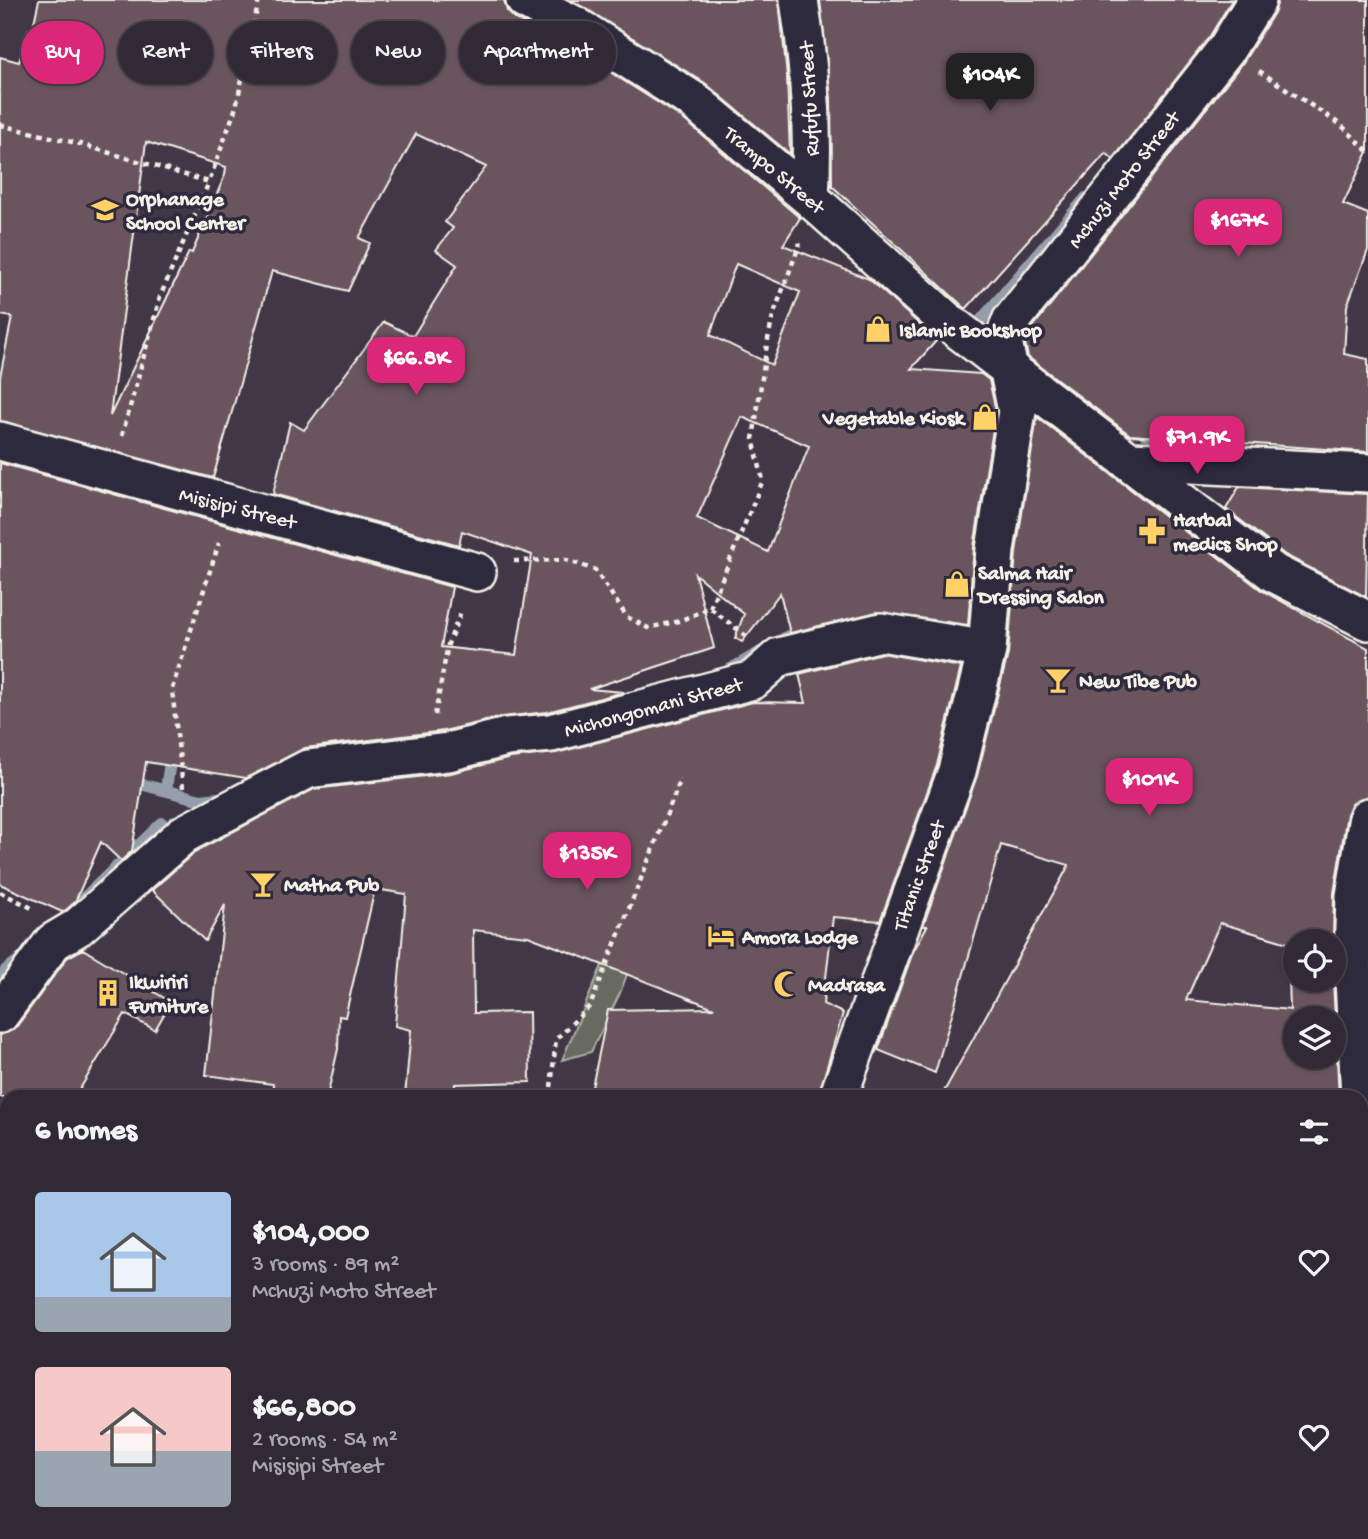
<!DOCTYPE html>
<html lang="en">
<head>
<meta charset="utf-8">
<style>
	:root { --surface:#312935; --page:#3d3541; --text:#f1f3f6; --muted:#a8a6ad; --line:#4c4550; --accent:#db2777 }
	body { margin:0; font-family:"Gochi Hand",sans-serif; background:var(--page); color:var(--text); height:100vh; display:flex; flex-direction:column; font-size:26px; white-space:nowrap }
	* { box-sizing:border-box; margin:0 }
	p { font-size:23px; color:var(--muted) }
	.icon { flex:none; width:38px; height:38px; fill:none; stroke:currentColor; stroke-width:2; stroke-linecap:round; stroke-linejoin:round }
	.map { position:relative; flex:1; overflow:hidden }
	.details { position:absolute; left:0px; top:1090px; width:1368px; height:450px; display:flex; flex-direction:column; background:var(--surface); border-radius:21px 21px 0 0; box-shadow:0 2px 5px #0004,0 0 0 2px var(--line) }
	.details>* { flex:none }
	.guide { position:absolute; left:21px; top:21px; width:700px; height:63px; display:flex; gap:14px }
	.buttons { position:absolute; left:1283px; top:929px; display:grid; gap:14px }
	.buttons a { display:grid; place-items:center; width:63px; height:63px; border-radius:50%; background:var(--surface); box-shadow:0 2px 5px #0004,0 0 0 2px var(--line); font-size:35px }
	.price { position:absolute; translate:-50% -60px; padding:0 16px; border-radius:14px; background:var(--accent); color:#fff; font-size:23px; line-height:46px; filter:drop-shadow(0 2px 4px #0008) }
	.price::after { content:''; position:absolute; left:50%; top:42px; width:21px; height:16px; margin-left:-10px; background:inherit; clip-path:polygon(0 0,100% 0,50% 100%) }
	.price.on { background:#222; color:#fff }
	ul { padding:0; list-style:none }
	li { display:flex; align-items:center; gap:21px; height:175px; padding:0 35px }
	li span { display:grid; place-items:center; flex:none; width:196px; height:140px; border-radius:7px; color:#555 }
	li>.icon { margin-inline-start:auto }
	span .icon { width:84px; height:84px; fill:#fffc; stroke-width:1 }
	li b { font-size:30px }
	h2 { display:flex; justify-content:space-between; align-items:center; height:84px; padding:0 35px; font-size:30px }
	.pill { padding:0 24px; border-radius:32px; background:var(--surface); box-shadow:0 2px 5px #0004,0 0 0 2px var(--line); font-size:24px; line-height:63px }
	.pill.on { background:var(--accent); color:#fff }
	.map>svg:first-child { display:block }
</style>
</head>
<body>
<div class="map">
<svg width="1368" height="1539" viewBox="0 0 1368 1539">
	<rect width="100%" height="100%" fill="#413747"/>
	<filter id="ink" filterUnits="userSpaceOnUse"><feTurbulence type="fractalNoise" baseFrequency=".0143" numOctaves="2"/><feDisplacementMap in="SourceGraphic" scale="14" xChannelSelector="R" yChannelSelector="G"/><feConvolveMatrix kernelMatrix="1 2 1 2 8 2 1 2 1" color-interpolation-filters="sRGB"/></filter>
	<g filter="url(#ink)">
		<path fill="#676b5e" stroke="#aeaea3" stroke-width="2" d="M 638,945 L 620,993 L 591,1052 L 562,1060 L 603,963 Z
			M 1072,1533 L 1162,1533 L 1159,1539 L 1074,1539 Z"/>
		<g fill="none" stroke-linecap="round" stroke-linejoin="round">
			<path stroke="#959eaa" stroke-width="12" d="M 1206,48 L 1234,0
				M 971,332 L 1086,198
				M 1068,394 L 1110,417
				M 1145,434 L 1213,450
				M 724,673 L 804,627 L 879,614 L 910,614
				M 129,781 L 201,800 L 227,797
				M 166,789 L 172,749
				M 81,904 L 83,899 L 162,823
				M 0,981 L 6,970 L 26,955
				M 0,1509 L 7,1511
				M 105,1533 L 137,1539"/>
		</g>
		<path fill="#6b545e" stroke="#f4f1e8" stroke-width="2" fill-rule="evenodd" d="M 39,0 L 504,0 L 507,11 L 515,19 L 566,44 L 682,118 L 800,218 L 783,245 L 869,279 L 937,340 L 911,369 L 981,374 L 989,380 L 996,411 L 974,547 L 968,625 L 877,612 L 790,633 L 780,593 L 742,642 L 735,638 L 744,614 L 695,574 L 714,648 L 589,689 L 624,692 L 547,712 L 502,717 L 444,731 L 305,748 L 246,778 L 146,762 L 132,851 L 121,861 L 101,842 L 75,902 L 66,910 L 62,912 L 0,884 L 0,463 L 452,587 L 441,647 L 516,655 L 532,555 L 462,531 L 459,545 L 273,494 L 290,422 L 304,430 L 384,322 L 413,336 L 457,265 L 436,250 L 453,228 L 445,222 L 486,167 L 416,134 L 359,238 L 370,243 L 348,291 L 272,271 L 213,478 L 0,421 L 0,377 L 12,317 L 0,315 L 0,57 L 19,62 L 28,30 L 32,32 ZM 146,142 L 226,167 L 225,175 L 192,253 L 189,252 L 110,416 ZM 736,264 L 800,292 L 772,365 L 710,335 ZM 742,417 L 809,446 L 768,552 L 697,518 Z
			M 571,0 L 779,0 L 787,76 L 790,154 L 705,83 Z
			M 820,0 L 1232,0 L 1210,36 L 1113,159 L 1106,153 L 966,309 L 832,186 L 831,98 Z
			M 1278,0 L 1368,0 L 1368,152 L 1343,204 L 1368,214 L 1368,250 L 1347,306 L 1344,354 L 1368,359 L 1368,452 L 1130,435 L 1028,357 L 1025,343 L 1029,332 L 1244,61 L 1275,11 Z
			M 1037,417 L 1261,590 L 1368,648 L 1368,797 L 1352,803 L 1347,814 L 1334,893 L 1333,942 L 1295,942 L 1295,980 L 1333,980 L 1339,1097 L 941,1097 L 1069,865 L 1001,845 L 935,1073 L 878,1050 L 913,952 L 927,926 L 923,926 L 977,776 L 1008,654 L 1016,552 ZM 1220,923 L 1288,943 L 1290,1010 L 1186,1000 ZM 1295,1018 L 1334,1018 L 1334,1057 L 1295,1057 Z
			M 1239,487 L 1368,494 L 1366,597 L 1285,555 L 1226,509 Z
			M 882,653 L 961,667 L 937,765 L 880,921 L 833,917 L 823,1004 L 843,1013 L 818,1097 L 590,1097 L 608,1010 L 714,1008 L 528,936 L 473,930 L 474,1013 L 529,1012 L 530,1082 L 455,1084 L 454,1097 L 405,1097 L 411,1030 L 395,1026 L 406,894 L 375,889 L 345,1017 L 339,1016 L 338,1049 L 327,1097 L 309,1097 L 273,1089 L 273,1084 L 206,1075 L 225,905 L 205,941 L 152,890 L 196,851 L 314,789 L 451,773 L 511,758 L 556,753 L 753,702 L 806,703 L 799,674 Z
			M 83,949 L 171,1002 L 155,1030 L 125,1014 L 75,1097 L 0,1097 L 0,1035 L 17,1026 L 67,958 Z"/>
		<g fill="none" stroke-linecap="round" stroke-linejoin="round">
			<defs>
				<path id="street" d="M 525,0 L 576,26 L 694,101 L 810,198 L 947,321 L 1274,573 L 1368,621
					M 799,0 C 810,67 814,130 810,198
					M 0,441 L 477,572
					M 1131,461 L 1368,473
					M 0,1014 L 53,942 L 78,927 L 184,834 L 308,769 L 448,752 L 507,737 L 551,733 L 753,680 L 779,657 L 881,632 L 987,650
					M 838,1097 L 957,771 L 987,650 L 995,550 L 1017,411 L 1003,341 L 1011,321 L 1227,48 L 1257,0
					M 1360,1097 L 1353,959 L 1355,896 L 1368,817
					M 738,1539 L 738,1533
					M 1343,1539 L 1344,1533"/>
			</defs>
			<use href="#street" stroke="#f4f1e8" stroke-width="42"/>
			<path stroke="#f4f1e8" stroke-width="4.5" stroke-dasharray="5 5" stroke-linecap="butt" d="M 1259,71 L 1341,125 L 1368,151
				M 0,125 L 76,143 L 209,182 L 236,107 L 259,0
				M 122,436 L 160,297 L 209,182
				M 514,561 L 566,560 L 595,570 L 627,617 L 648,628 L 679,621 L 710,608 L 746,636
				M 710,608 L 763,480 L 753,439 L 767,344 L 773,316 L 800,243
				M 435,715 L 448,644 L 462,609
				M 183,788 L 172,689 L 219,543
				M 0,892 L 32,908
				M 550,1097 L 556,1039 L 590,1006 L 681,779"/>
			<use href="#street" stroke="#2f2a3d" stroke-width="37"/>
		</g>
	</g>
	<defs>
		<symbol id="school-bare" viewBox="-9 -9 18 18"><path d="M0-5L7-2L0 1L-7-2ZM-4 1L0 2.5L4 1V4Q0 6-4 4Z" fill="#ffd166" stroke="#2f2a3d" stroke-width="2.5" paint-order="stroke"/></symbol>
		<symbol id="shop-bare" viewBox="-9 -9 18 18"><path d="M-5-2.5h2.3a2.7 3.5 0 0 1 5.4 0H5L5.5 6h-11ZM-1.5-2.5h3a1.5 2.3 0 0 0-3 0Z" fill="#ffd166" stroke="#2f2a3d" stroke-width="2.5" paint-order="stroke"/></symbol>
		<symbol id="pharmacy-bare" viewBox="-9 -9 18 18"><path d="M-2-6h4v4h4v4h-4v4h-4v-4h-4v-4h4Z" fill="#ffd166" stroke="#2f2a3d" stroke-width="2.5" paint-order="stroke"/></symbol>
		<symbol id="bar-bare" viewBox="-9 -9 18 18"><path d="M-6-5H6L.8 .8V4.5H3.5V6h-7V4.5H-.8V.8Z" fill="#ffd166" stroke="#2f2a3d" stroke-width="2.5" paint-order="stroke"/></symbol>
		<symbol id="hotel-bare" viewBox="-9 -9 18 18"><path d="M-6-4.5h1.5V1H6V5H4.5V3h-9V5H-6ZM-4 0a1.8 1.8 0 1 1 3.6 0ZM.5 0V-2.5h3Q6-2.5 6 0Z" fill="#ffd166" stroke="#2f2a3d" stroke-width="2.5" paint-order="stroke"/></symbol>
		<symbol id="mosque-bare" viewBox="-9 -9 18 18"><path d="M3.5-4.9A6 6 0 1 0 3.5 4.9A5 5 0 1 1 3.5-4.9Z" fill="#ffd166" stroke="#2f2a3d" stroke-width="2.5" paint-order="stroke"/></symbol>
		<symbol id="building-bare" viewBox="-9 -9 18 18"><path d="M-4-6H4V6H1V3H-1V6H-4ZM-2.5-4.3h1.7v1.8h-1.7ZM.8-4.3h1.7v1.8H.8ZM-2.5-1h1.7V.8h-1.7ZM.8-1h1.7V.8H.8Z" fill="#ffd166" stroke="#2f2a3d" stroke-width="2.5" paint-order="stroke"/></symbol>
	</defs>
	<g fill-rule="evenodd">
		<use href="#school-bare" x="86" y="191" width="38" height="38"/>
		<use href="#shop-bare" x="859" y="310" width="38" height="38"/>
		<use href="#shop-bare" x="966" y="398" width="38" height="38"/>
		<use href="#pharmacy-bare" x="1133" y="512" width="38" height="38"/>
		<use href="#shop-bare" x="938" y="565" width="38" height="38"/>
		<use href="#bar-bare" x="1039" y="661" width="38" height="38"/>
		<use href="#bar-bare" x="244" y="865" width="38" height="38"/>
		<use href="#hotel-bare" x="702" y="917" width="38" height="38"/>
		<use href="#mosque-bare" x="768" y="965" width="38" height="38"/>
		<use href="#building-bare" x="89" y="974" width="38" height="38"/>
	</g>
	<g text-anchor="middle" stroke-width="7" stroke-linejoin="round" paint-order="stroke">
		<g font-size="21" fill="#f4f1e8" stroke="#2f2a3d">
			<text transform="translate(808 99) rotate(-93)" y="7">Rufufu Street</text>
			<text transform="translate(775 169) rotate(40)" y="7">Trampo Street</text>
			<text transform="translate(1123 179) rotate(-52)" y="7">Mchuzi Moto Street</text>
			<text transform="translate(238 507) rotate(14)" y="7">Misisipi Street</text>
			<text transform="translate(653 706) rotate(-15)" y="7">Michongomani Street</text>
			<text transform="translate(918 875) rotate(-70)" y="7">Titanic Street</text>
		</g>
		<g font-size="21" font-weight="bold" fill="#f4f1e8" stroke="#2f2a3d" text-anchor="start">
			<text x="126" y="205">Orphanage<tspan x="126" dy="24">School Center</tspan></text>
			<text x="899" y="336">Islamic Bookshop</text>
			<text x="964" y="424" text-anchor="end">Vegetable Kiosk</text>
			<text x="1173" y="526">Harbal<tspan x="1173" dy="24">medics Shop</tspan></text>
			<text x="978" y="579">Salma Hair<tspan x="978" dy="24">Dressing Salon</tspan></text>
			<text x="1079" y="687">New Tibe Pub</text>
			<text x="284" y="891">Matha Pub</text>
			<text x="742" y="943">Amora Lodge</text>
			<text x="129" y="988">Ikwiriri<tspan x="129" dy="24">Furniture</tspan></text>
			<text x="808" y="991">Madrasa</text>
		</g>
	</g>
</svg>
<div class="buttons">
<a><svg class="icon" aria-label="locate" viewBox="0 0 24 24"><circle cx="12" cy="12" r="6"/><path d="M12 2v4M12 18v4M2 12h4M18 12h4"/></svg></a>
<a><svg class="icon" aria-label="layers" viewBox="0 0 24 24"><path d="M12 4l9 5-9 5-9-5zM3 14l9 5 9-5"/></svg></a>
</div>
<b class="price on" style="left:990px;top:113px">$104K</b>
<b class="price" style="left:1238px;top:259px">$167K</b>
<b class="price" style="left:416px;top:397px">$66.8K</b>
<b class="price" style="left:1197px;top:476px">$71.9K</b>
<b class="price" style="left:1149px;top:818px">$101K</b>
<b class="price" style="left:587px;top:892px">$135K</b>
<div class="guide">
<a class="pill on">Buy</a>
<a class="pill">Rent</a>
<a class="pill">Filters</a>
<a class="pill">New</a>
<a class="pill">Apartment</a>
</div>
<section class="details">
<h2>6 homes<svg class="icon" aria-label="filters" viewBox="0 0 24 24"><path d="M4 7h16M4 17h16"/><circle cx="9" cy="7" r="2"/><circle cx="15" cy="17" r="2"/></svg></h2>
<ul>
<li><span style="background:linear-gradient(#a9c7e8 75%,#9aa5b1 0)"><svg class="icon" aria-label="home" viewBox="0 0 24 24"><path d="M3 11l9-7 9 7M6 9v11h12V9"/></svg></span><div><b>$104,000</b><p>3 rooms · 89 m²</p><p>Mchuzi Moto Street</p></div><svg class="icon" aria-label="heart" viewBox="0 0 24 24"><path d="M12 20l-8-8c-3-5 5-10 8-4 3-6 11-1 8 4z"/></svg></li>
<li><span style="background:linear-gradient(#f6c9c9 60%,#9aa5b1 0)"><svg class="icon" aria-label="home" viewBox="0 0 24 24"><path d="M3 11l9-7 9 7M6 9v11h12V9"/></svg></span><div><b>$66,800</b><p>2 rooms · 54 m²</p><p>Misisipi Street</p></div><svg class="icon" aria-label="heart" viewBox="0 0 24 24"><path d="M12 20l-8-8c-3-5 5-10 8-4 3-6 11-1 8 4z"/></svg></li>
</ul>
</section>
</div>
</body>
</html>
